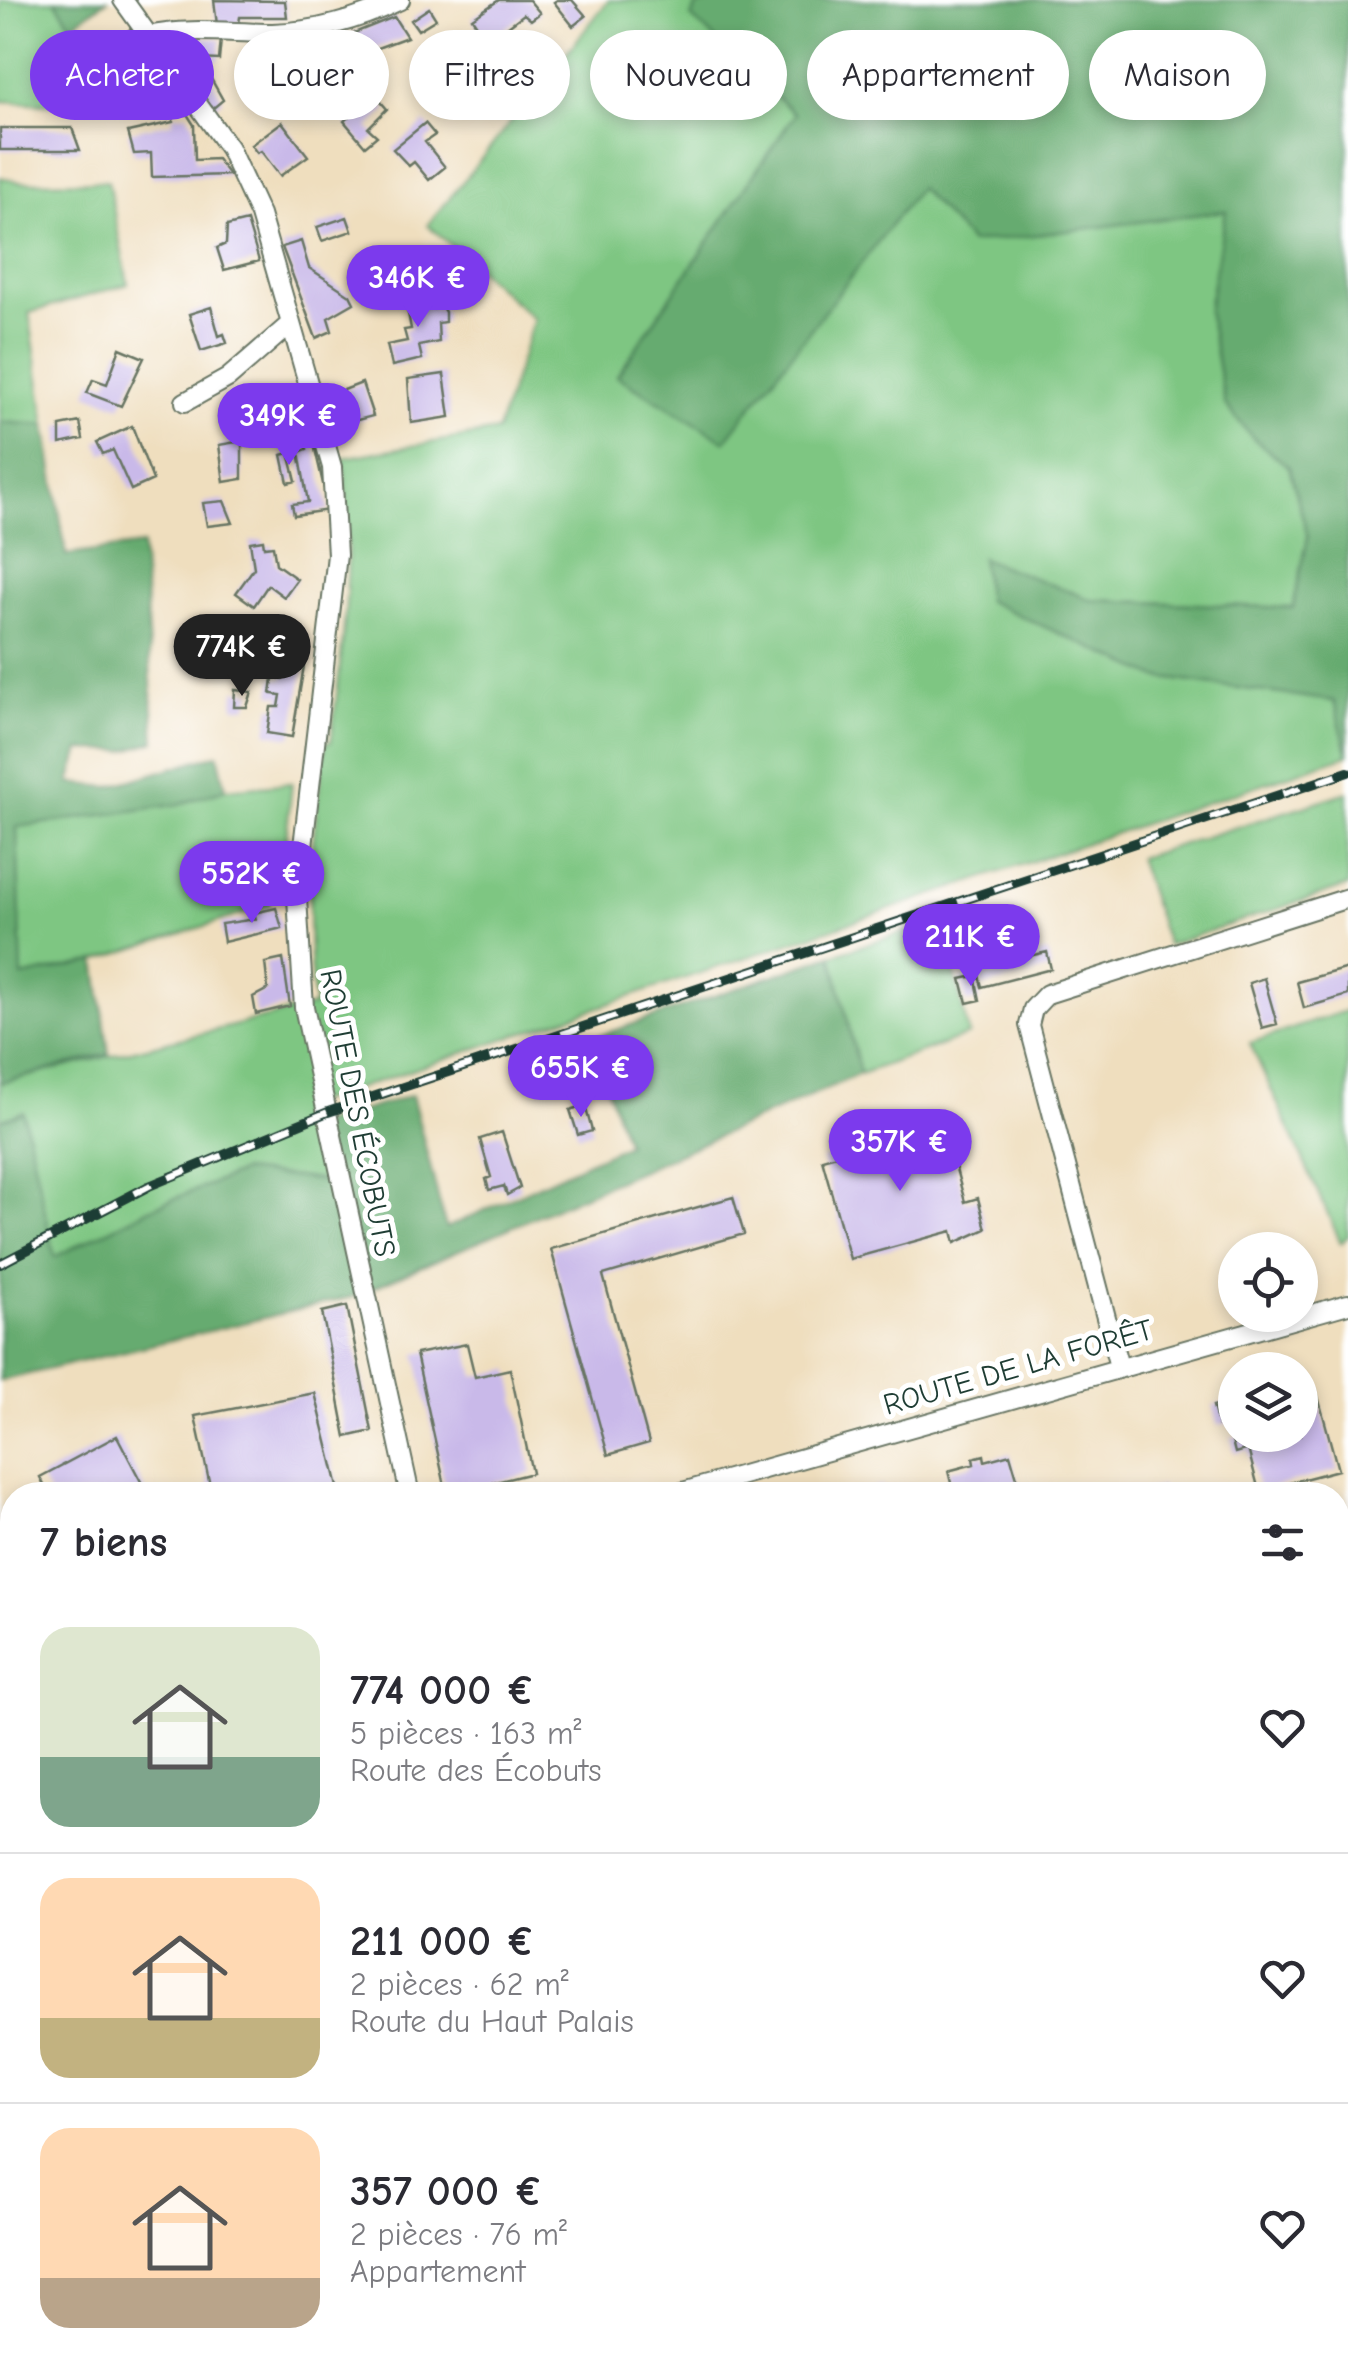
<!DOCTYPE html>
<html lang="fr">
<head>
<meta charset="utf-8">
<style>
	:root { --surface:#fff; --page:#f7f7f7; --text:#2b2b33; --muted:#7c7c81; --line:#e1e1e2; --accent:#7c3aed }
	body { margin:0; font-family:"Comic Neue",sans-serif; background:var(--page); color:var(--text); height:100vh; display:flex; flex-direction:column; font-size:38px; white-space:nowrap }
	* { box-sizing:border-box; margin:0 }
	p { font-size:32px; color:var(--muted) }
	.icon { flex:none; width:55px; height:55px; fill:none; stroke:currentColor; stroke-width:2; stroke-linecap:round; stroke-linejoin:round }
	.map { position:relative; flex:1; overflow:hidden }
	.drawer { position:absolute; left:0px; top:1482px; width:1350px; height:892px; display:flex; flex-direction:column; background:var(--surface); border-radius:40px 40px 0 0; box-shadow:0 5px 15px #0003 }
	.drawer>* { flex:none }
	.banner { position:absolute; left:30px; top:30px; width:1290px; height:90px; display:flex; gap:20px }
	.fabs { position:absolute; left:1218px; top:1232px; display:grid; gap:20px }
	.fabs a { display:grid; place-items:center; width:100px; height:100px; border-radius:50%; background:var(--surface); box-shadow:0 5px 15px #0003; font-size:50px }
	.price { position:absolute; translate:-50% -85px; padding:0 22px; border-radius:35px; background:var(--accent); color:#fff; font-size:32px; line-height:65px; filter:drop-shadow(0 2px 5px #0008) }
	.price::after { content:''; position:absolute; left:50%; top:60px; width:30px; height:22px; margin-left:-15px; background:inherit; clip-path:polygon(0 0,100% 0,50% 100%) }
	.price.active { background:#222; color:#fff }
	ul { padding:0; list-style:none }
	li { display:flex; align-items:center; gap:30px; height:250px; padding:0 40px }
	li+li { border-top:2px solid var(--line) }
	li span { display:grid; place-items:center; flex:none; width:280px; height:200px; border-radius:30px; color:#555 }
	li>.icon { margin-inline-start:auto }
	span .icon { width:120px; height:120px; fill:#fffc; stroke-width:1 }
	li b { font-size:42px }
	h2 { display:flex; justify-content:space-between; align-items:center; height:120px; padding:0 40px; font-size:42px }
	.tag { padding:0 35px; border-radius:45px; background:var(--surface); box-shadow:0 5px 15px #0003; font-size:35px; line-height:90px }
	.tag.active { background:var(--accent); color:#fff }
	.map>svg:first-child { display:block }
</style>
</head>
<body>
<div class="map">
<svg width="1348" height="2374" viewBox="0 0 1348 2374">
	<rect width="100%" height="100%" fill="#fff"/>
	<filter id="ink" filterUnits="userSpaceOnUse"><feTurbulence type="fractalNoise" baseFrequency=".01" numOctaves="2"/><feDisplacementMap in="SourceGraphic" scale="20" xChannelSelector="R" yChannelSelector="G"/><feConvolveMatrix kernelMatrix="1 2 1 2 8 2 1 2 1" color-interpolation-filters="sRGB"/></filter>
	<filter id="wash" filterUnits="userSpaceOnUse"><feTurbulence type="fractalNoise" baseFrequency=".0048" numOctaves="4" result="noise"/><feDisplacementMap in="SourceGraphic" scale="40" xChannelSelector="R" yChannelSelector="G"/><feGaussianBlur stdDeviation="2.25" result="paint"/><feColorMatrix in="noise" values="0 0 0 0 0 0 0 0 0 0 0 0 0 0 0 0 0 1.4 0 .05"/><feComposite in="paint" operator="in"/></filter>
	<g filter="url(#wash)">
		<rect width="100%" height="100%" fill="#efdebe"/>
		<path fill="#7ec682" stroke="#4e825b" stroke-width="2.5" d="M 0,0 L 55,0 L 72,25 L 64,105 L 0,101 Z
			M 609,0 L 692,0 L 697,6 L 692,17 L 795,114 L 617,376 L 725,440 L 919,187 L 971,243 L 1227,210 L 1208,310 L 1225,404 L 1252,437 L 1289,467 L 1308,537 L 1293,608 L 1092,600 L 982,559 L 1156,677 L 1334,701 L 1348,755 L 308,1105 L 329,1181 L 243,1171 L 156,1206 L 54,1257 L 23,1113 L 0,1120 L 0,1083 L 314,1006 C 303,912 312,835 326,742 L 331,742 C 344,639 354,563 343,458 L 497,431 L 534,319 L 428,225 Z
			M 0,177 L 20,182 L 108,181 L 128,284 L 29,313 L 46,425 L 0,422 Z
			M 292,783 L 281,886 L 269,890 L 270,905 L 96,961 L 22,977 L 16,827 L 179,804 L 226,789 Z
			M 1348,792 L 1348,886 L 1167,945 L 1138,858 Z
			M 942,920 L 969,1035 L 860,1074 L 832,955 Z
			M 1348,1010 L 1348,1236 L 1341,1243 L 1250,1043 Z
			M 12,1831 L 12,1972 L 0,1971 L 0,1837 Z
			M 1338,1976 L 1348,1982 L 1348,2170 L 1345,2185 L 1338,2189 Z
			M 0,2096 L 12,2126 L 12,2259 L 0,2266 Z
			M 12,2341 L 12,2362 L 106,2363 L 112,2374 L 0,2374 L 0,2347 Z
			M 552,2362 L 562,2374 L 213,2374 L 207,2363 Z
			M 702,2363 L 882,2363 L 861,2374 L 708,2374 Z"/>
		<path fill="#66ab70" stroke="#427452" stroke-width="2.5" d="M 55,0 L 107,0 L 72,25 Z
			M 718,0 L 1348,0 L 1348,755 L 1334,701 L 1156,677 L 987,601 L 981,558 L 1092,600 L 1293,608 L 1308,537 L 1289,467 L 1252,437 L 1225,404 L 1208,310 L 1226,211 L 971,243 L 919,188 L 725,441 L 617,376 L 795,114 L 691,17 L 697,6 Z
			M 0,422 L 46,425 L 66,555 L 142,545 L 155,741 L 124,751 L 80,750 L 70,783 L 109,787 L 218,754 L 226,789 L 180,804 L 17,827 L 22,977 L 96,961 L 109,1054 L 0,1083 Z
			M 832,955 L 860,1074 L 352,1297 L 0,1381 L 0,1120 L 23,1112 L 55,1257 L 156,1206 L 244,1171 L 329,1181 L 313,1126 L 412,1095 L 446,1228 L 627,1144 L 590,1039 Z
			M 1338,1906 L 1348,1912 L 1348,1982 L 1338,1976 Z
			M 11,1970 L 12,1972 L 12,2126 L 0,2096 L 0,1971 Z
			M 1348,2170 L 1348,2366 L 1286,2367 L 1285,2374 L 861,2374 L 882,2362 L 1338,2362 L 1338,2189 L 1345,2185 Z
			M 12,2259 L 12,2341 L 0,2347 L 0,2266 Z
			M 106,2363 L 207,2363 L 213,2374 L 112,2374 Z
			M 552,2363 L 702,2363 L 708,2374 L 562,2374 Z"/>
		<g id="blocks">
			<path fill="#c9b9e9" d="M 214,0 L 285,1 L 287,17 L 240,17 L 239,23 L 217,25 Z
				M 499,0 L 529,0 L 540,13 L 531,20 L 524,14 L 503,30 L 533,62 L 515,80 L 531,97 L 521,109 L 484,84 L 479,75 L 499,59 L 472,18 Z
				M 557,0 L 572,0 L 586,16 L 573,26 L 554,2 Z
				M 429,8 L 436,19 L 418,30 L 411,20 Z
				M 394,17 L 407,37 L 361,54 L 360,61 L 326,71 L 319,54 L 350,39 L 349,35 Z
				M 131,29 L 140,41 L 101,65 L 102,74 L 94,76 L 90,53 Z
				M 186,35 L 221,39 L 219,60 L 200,59 L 223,100 L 211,110 L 177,59 L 185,52 Z
				M 301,56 L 312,85 L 290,91 L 282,63 Z
				M 374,94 L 387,109 L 368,128 L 377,136 L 365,146 L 344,121 Z
				M 187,114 L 194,125 L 195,160 L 217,159 L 229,175 L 152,177 L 151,153 L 134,154 L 128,132 L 173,122 L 173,115 Z
				M 282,122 L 308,156 L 280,176 L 261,151 L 257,153 L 251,145 Z
				M 425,123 L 435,135 L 425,142 L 445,167 L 429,180 L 414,162 L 409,166 L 393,149 Z
				M 0,128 L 72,128 L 80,150 L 0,150 Z
				M 347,217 L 352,231 L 322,241 L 317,227 Z
				M 247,221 L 259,261 L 224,270 L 217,248 L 226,244 L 227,226 Z
				M 301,241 L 309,268 L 350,295 L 354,303 L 328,318 L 332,331 L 316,338 L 282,247 Z
				M 423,294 L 424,298 L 431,296 L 434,309 L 442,307 L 445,312 L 445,322 L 438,323 L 439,342 L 419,346 L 422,359 L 392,366 L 387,345 L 407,341 L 404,330 L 411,329 L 405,298 Z
				M 211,307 L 219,336 L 224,334 L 227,343 L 201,351 L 189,314 Z
				M 120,348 L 144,358 L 121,406 L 87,393 L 93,379 L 107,384 Z
				M 444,374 L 450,417 L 411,423 L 408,379 Z
				M 362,383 L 373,416 L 346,423 L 336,393 Z
				M 80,422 L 83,439 L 60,444 L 60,426 Z
				M 132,426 L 153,480 L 131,490 L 113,450 L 103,454 L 97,442 Z
				M 312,436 L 329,510 L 294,515 L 292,504 L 308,502 L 299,452 L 307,449 L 305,438 Z
				M 242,441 L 242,479 L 224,482 L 219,445 Z
				M 289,453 L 296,481 L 288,483 L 282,455 Z
				M 224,501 L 233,523 L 207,526 L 203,503 Z
				M 263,540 L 264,547 L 273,546 L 276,564 L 297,579 L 284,597 L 268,585 L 254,606 L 236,593 L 254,568 L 250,542 Z
				M 290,631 L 305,633 L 303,642 L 308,642 L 292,737 L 267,733 L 271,707 L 279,707 L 281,695 L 271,694 L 273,678 L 283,679 L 285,668 L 277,667 L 279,656 L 262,653 L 265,636 L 289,639 Z
				M 235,690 L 252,692 L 247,707 L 234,707 Z
				M 276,908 L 282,928 L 224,942 L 221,924 L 256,919 L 254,913 Z
				M 1023,915 L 1025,920 L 1030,918 L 1034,931 L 1011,937 L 1007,920 Z
				M 991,950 L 994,964 L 1047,952 L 1051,969 L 982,987 L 974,955 Z
				M 283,959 L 290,1006 L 256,1014 L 253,997 L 268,989 L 265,963 Z
				M 1348,968 L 1348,995 L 1304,1008 L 1297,982 Z
				M 975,976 L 980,1000 L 967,1003 L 961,979 Z
				M 1264,978 L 1277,1024 L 1262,1028 L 1249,983 Z
				M 585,1105 L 592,1131 L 578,1135 L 570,1110 Z
				M 944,1125 L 965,1202 L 978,1198 L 986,1229 L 955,1243 L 952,1231 L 850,1259 L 822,1159 Z
				M 502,1132 L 520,1188 L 507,1195 L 504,1186 L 489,1190 L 486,1179 L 491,1177 L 480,1139 Z
				M 733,1197 L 744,1234 L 603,1275 L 649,1443 L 608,1455 L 551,1249 Z
				M 347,1306 L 372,1431 L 346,1437 L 322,1312 Z
				M 467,1344 L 475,1377 L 510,1369 L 532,1473 L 488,1484 L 490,1495 L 447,1495 L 416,1354 Z
				M 1316,1389 L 1338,1470 L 1259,1491 L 1248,1449 L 1235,1453 L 1231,1437 L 1300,1435 L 1300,1393 Z
				M 315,1393 L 340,1495 L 212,1495 L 195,1416 Z
				M 1235,1401 L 1235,1421 L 1218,1425 L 1213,1406 Z
				M 117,1436 L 148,1495 L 49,1495 L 40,1477 Z
				M 1010,1454 L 1022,1495 L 954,1495 L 948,1471 L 974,1464 L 973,1458 L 984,1455 L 985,1461 Z
				M 882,1486 L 885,1495 L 852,1495 L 852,1494 Z
				M 1162,1486 L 1165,1495 L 1132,1495 L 1132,1494 Z"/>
		</g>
	</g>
	<g filter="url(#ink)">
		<use href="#blocks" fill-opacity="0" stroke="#687564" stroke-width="2.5"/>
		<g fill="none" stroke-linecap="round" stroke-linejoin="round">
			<defs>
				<path id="minor" d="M 123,0 L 229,148 L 260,215 L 332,467 L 337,555 L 297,898 L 304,1007 L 410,1495
					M 148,36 C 190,27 229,33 272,33 C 318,32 360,19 400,0
					M 185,402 L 228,378 L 289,325
					M 1119,1367 L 1029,1025 L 1033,1009 L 1047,994 L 1348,898
					M 672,1495 L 1348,1304
					M 0,1823 L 12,1817
					M 644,2362 L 649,2374"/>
			</defs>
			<use href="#minor" stroke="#687564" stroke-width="22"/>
			<use href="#minor" stroke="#fff" stroke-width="18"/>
			<defs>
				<path id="rail" d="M 0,1264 L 149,1186 L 328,1112 L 1348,772"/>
			</defs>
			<use href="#rail" stroke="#1f3d34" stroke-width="10"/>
			<use href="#rail" stroke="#fff" stroke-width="6" stroke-dasharray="19" stroke-linecap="butt"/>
		</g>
	</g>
	<g text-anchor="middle" stroke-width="10" stroke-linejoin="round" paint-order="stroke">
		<g font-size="30" fill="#1f3d34" stroke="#fff">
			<text transform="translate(358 1113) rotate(79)" y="10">ROUTE DES ÉCOBUTS</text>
			<text transform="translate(1018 1367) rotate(-16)" y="10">ROUTE DE LA FORÊT</text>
		</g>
	</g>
</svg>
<div class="fabs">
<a><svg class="icon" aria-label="locate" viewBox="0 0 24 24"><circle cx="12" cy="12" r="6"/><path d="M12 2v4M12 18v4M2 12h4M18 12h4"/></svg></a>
<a><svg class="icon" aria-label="layers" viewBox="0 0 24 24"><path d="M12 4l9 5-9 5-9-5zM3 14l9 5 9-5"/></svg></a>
</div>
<b class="price" style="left:418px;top:330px">346K €</b>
<b class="price" style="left:289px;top:468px">349K €</b>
<b class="price active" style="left:242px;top:699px">774K €</b>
<b class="price" style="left:252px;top:926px">552K €</b>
<b class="price" style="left:971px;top:989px">211K €</b>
<b class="price" style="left:581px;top:1120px">655K €</b>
<b class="price" style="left:900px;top:1194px">357K €</b>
<div class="banner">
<a class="tag active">Acheter</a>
<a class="tag">Louer</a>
<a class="tag">Filtres</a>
<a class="tag">Nouveau</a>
<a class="tag">Appartement</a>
<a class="tag">Maison</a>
</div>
<section class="drawer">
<h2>7 biens<svg class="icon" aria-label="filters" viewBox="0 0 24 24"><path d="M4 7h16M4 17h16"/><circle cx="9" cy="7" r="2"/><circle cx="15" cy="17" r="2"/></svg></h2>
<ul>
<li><span style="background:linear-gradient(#dfe7d0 65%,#7fa58c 0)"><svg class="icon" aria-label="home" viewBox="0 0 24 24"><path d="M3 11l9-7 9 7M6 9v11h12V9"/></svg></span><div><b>774 000 €</b><p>5 pièces · 163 m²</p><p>Route des Écobuts</p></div><svg class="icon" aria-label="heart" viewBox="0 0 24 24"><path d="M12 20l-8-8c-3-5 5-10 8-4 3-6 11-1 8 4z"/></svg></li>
<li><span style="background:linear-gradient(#ffd9b3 70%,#c2b280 0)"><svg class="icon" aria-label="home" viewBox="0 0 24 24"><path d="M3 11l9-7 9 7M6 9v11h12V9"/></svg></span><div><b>211 000 €</b><p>2 pièces · 62 m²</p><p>Route du Haut Palais</p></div><svg class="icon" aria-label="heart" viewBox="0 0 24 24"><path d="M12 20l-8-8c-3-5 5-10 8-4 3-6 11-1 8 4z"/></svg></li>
<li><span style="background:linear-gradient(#ffd9b3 75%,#b9a48a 0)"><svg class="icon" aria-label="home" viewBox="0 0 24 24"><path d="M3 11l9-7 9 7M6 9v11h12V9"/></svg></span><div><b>357 000 €</b><p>2 pièces · 76 m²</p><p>Appartement</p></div><svg class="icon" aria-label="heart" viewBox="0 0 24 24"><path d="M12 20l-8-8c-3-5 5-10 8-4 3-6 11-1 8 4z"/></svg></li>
</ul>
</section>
</div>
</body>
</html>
